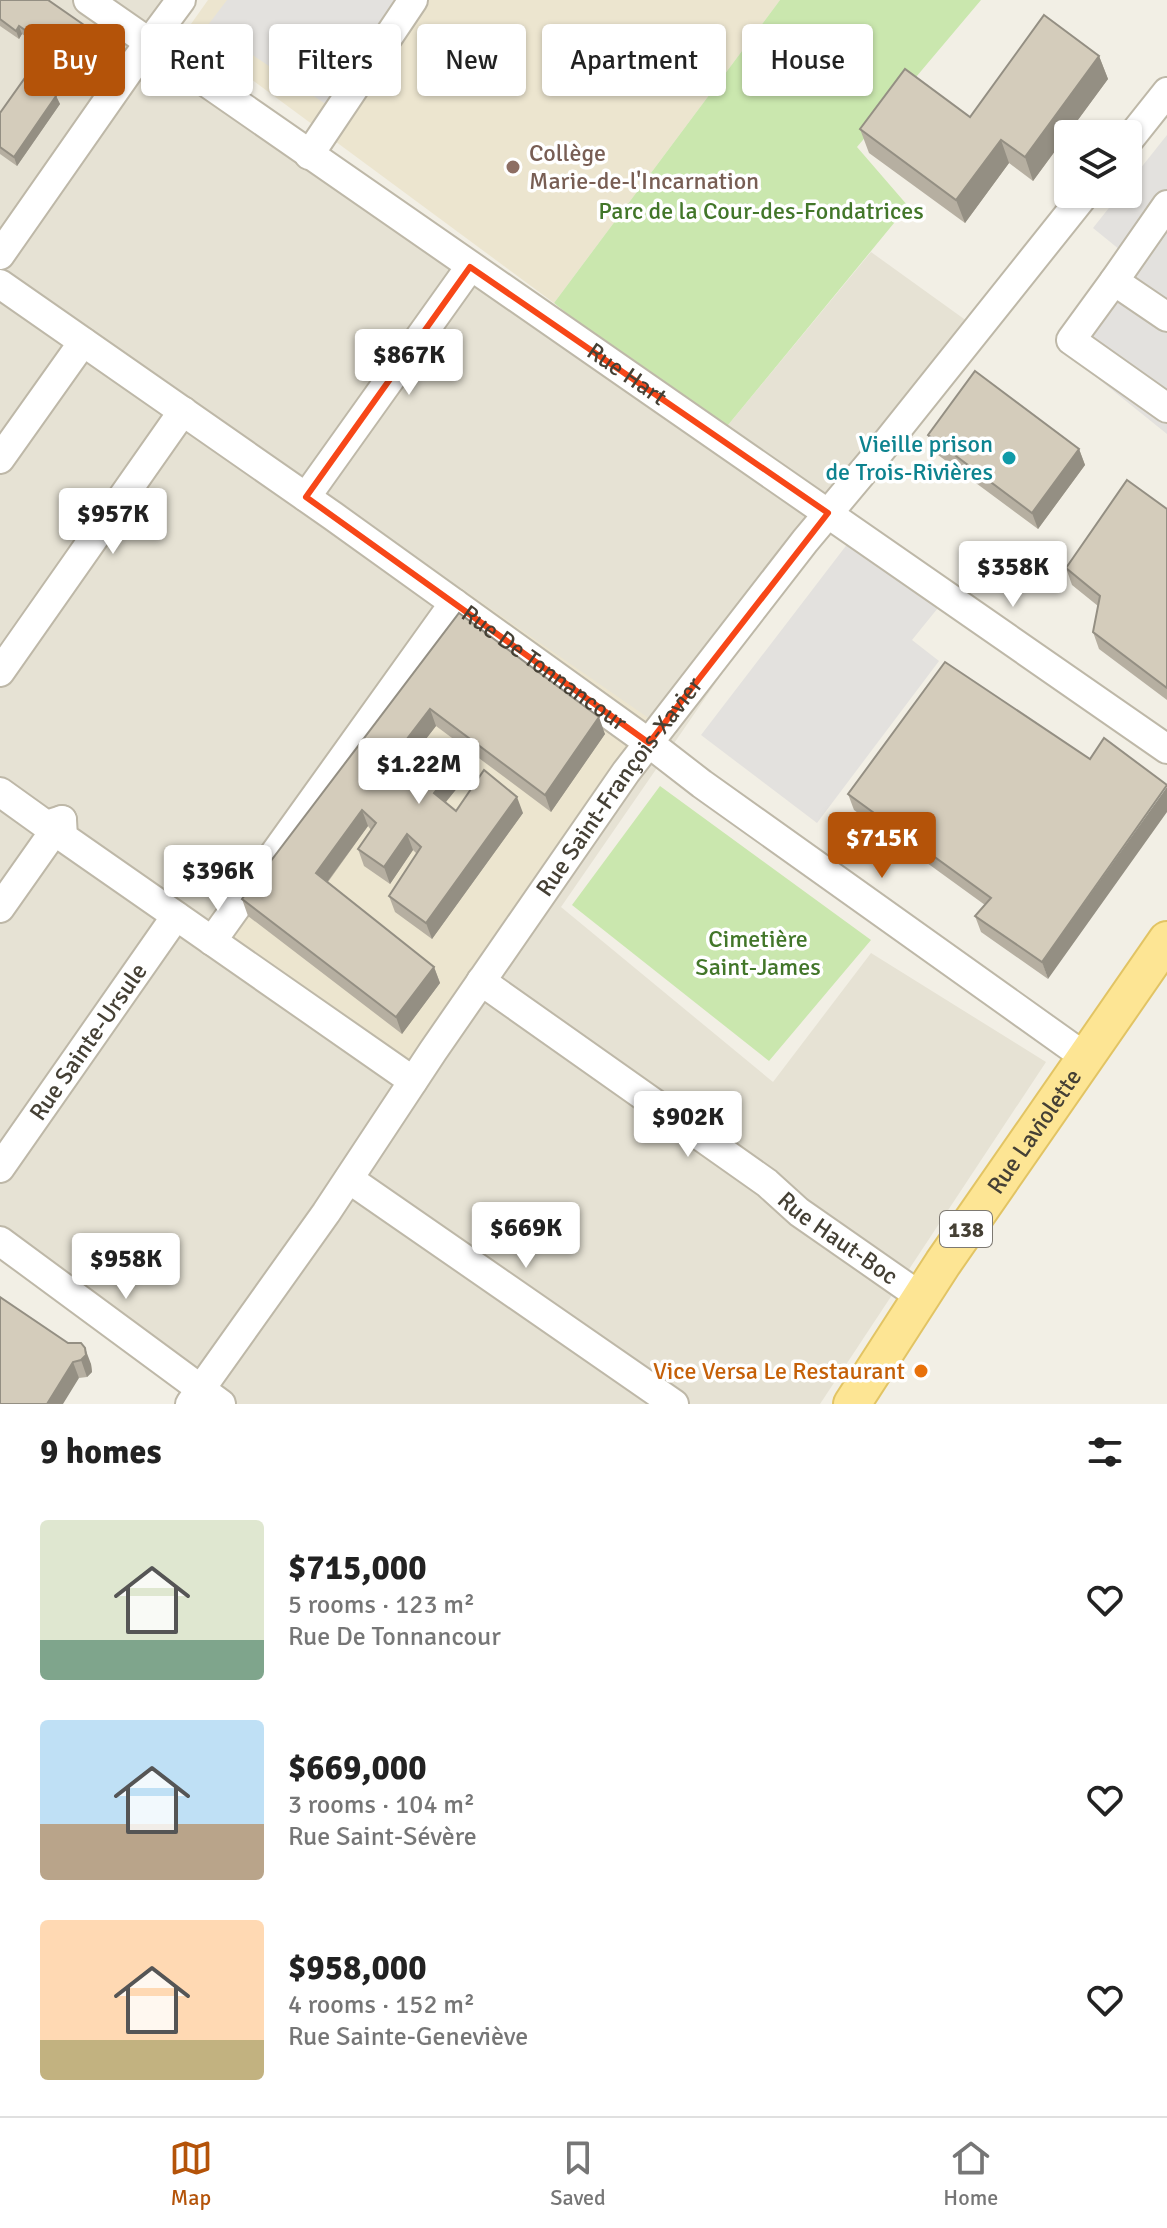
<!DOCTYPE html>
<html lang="en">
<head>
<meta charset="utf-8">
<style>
	:root { --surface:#fff; --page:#f6f6f6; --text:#222; --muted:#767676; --line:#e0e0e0; --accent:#b45309 }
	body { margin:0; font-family:Signika,sans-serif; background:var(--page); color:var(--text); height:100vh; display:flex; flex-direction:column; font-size:30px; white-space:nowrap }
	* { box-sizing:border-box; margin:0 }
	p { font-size:26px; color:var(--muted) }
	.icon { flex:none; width:44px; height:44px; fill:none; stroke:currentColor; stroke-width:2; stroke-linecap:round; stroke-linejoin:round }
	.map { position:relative; height:1404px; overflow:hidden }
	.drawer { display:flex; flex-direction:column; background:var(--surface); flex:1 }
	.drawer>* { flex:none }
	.banner { position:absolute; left:24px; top:24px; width:1120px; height:72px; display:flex; gap:16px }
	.buttons { position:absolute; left:1054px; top:120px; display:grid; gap:16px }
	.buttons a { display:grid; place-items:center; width:88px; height:88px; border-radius:8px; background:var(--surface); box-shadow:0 2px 6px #0004; font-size:40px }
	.price { position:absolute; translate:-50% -68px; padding:0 18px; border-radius:8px; background:#fff; color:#222; font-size:26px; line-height:52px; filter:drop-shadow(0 2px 4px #0008) }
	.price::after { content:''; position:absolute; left:50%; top:48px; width:24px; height:18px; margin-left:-12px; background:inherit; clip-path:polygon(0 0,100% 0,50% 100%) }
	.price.on { background:var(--accent); color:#fff }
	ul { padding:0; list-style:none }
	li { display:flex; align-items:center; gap:24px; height:200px; padding:0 40px }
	li span { display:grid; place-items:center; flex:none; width:224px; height:160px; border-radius:8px; color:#555 }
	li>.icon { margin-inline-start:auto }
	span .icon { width:96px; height:96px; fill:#fffc; stroke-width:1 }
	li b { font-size:34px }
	h2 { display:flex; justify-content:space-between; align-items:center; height:96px; padding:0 40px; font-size:34px }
	.chip { padding:0 28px; border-radius:8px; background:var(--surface); box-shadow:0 2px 6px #0004; font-size:28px; line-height:72px }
	.chip.on { background:var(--accent); color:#fff }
	.tab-bar { display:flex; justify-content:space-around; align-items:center; height:112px; border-top:2px solid var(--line); background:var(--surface); font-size:22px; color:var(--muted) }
	.tab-bar a { display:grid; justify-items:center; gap:4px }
	.tab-bar .on { color:var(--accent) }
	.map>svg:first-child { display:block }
</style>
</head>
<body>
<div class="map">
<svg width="1167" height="1404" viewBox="0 0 1167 1404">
	<rect width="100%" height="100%" fill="#f2efe5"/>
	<path fill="#e6e2d4" d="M 0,0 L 191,0 L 159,44 L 719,436 L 871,252 L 978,329 L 835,510 L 561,907 L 773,1082 L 871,953 L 1046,1062 L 820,1404 L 219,1404 L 0,1241 Z"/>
	<path fill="#ece5cf" d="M 208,0 L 780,0 L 554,303 L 186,31 Z
		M 458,586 L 673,735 L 425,1074 L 212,925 Z"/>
	<path fill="#cae7ae" d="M 780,0 L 981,0 L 857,147 L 908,206 L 719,436 L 554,303 Z
		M 660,786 L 871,940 L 769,1061 L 572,905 Z"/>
	<path fill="#e3e1de" d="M 227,0 L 424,0 L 342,115 L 208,25 Z
		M 1167,135 L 1167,434 L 1065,352 L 1136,263 L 1093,228 L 1120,194 L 1128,194 L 1128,184 Z
		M 855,534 L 946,598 L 912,640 L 939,661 L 817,823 L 701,735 Z"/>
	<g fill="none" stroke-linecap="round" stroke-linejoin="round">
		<defs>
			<g id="minor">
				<path id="s1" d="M 88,0 C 446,252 809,497 1167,749"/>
				<path d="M 1128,141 L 1167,92"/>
				<path d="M 309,155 L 413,0"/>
				<path d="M 0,255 L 132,66 L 181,0"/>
				<path d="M 1114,281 L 1167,205"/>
				<path id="s2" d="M 0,284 L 333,516 L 649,743 L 702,784 L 1085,1057"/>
				<path d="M 1167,317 L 1114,281 L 1071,340 L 1167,408"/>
				<path d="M 0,459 L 83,342"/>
				<path d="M 306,497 L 470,267"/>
				<path d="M 0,672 L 183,411"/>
				<path d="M 0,792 L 46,825 L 62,820 L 63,837 L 413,1081"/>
				<path d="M 0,908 L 62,820"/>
				<path d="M 212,941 L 454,603"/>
				<path id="s3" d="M 481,981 L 767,1183 L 799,1212 L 921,1297"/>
				<path id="s4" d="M 0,1168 L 176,916"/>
				<path d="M 349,1179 L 674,1404"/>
				<path d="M 0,1241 L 221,1404"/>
				<path id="s5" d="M 190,1404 L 326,1213 L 433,1051 L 626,772 L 805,541 L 872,461 L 1085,194"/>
			</g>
			<g id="major">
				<path id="s6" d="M 852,1404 L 943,1263 L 1167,940"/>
			</g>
		</defs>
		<use href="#minor" stroke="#beb8a8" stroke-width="32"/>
		<use href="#major" stroke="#e2c464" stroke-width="40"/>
		<use href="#minor" stroke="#fff" stroke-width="28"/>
		<use href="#major" stroke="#fde594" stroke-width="36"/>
	</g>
	<path fill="#b6afa1" d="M 0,0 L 84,25 L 87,34 L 66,64 L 22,34 L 19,39 L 0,26 Z
		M 1099,56 L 1108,79 L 1033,181 L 1009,163 L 965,223 L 869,153 L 860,129 L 970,117 Z
		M 56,96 L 60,104 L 17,166 L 0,154 L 0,113 Z
		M 928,435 L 1079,449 L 1085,465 L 1038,529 L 934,452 Z
		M 1167,509 L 1167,700 L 1099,649 L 1093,632 L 1098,606 L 1072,585 L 1066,568 Z
		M 459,613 L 605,734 L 551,812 L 436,726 L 401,770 L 412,779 L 461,760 L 467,776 L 446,802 L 456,811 L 523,813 L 432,939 L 395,912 L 389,896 L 417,854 L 413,850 L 390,884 L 364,866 L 358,849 L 371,830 L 368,826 L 328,882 L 434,967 L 440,983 L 402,1034 L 248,916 L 242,899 Z
		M 945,662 L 1048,979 L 981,932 L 975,916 L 985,905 L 854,810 L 848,794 Z
		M 0,1297 L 91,1364 L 92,1372 L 87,1377 L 79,1378 Z"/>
	<path fill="#948f83" d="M 84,25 L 87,34 L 66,64 L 63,56 Z
		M 19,26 L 22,34 L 19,39 L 16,31 Z
		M 1099,56 L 1108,79 L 1033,181 L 1025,157 Z
		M 56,96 L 60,104 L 17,166 L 14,157 Z
		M 1001,140 L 1009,163 L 965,223 L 956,200 Z
		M 1079,449 L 1085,465 L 1038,529 L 1032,513 Z
		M 430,709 L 436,726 L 396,778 L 390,761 Z
		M 599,717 L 605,734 L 551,812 L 545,795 Z
		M 461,760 L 467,776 L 440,809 L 434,793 Z
		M 1167,787 L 1167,812 L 1048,979 L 1042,962 Z
		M 517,797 L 523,813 L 432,939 L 426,923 Z
		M 362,810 L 368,826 L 322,889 L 316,873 Z
		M 407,834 L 413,850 L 390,884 L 384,867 Z
		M 434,967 L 440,983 L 402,1034 L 396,1017 Z
		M 85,1348 L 91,1364 L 92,1372 L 87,1377 L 81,1360 Z
		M 73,1362 L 79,1378 L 63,1404 L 47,1404 Z"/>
	<path fill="#d4ccbb" stroke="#948f83" stroke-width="2" d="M 0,0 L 48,0 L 84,25 L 63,56 L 19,26 L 16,31 L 0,19 Z
		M 1044,15 L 1099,56 L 1025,157 L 1001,140 L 956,200 L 860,129 L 905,69 L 970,117 Z
		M 27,75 L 56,96 L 14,157 L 0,147 L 0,113 Z
		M 975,371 L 1079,449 L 1032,513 L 928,435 Z
		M 1127,480 L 1167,509 L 1167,688 L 1093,632 L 1100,596 L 1066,568 Z
		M 459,613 L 599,717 L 545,795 L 430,709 L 390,761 L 412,779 L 439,742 L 461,760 L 434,793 L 456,811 L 484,770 L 517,797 L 426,923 L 389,896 L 421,847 L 407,834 L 384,867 L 358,849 L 376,823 L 362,810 L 316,873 L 434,967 L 396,1017 L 242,899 Z
		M 945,662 L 1090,759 L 1104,738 L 1167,785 L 1042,962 L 975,916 L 991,898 L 848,794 Z
		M 0,1297 L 68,1343 L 81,1343 L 85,1348 L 86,1355 L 81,1360 L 73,1362 L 47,1404 L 0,1404 Z"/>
	<path fill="none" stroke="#f74718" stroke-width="6" stroke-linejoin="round" d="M 470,267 L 828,513 L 649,743 L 306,497 Z"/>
	<circle fill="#8d6e63" stroke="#fff" stroke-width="3" cx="513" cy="167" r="8"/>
	<circle fill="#0f9aa8" stroke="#fff" stroke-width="3" cx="1009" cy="458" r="8"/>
	<circle fill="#e8710a" stroke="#fff" stroke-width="3" cx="921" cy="1371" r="8"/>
	<g text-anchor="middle" stroke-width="7" stroke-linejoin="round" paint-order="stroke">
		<rect fill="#fff" stroke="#7d7972" stroke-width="2" x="940" y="1211" width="52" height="36" rx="6"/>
		<g font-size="22" font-weight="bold" fill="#454035">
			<text x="966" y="1237">138</text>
		</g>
		<g font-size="24" fill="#785e54" stroke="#fff" text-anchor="start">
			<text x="529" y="161">Collège<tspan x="529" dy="28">Marie-de-l'Incarnation</tspan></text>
		</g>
		<g font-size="24" fill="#427629" stroke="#fff">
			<text x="761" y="219">Parc de la Cour-des-Fondatrices</text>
			<text x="758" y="947">Cimetière<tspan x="758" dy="28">Saint-James</tspan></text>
		</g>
		<g font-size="24" fill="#454035" stroke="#fff">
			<text dy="8" stroke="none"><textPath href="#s1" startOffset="656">Rue Hart</textPath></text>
			<text dy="8" stroke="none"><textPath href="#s2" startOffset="666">Rue De Tonnancour</textPath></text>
			<text dy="8" stroke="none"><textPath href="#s5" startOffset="752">Rue Saint-François-Xavier</textPath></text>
			<text dy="8" stroke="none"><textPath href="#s4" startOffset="154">Rue Sainte-Ursule</textPath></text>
			<text dy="8" stroke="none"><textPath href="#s6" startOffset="328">Rue Laviolette</textPath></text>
			<text dy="8" stroke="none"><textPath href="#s3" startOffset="440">Rue Haut-Boc</textPath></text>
		</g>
		<g font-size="24" fill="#0d838f" stroke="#fff" text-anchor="end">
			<text x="993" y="452">Vieille prison<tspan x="993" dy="28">de Trois-Rivières</tspan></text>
		</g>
		<g font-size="24" fill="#c56008" stroke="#fff" text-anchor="end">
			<text x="905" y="1379">Vice Versa Le Restaurant</text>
		</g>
	</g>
</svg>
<div class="buttons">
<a><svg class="icon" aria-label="layers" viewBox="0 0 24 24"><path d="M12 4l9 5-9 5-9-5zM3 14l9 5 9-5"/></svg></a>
</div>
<b class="price" style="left:409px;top:397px">$867K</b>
<b class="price" style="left:113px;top:556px">$957K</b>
<b class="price" style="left:1013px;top:609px">$358K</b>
<b class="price" style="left:419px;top:806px">$1.22M</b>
<b class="price on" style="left:882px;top:880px">$715K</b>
<b class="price" style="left:218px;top:913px">$396K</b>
<b class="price" style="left:688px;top:1159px">$902K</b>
<b class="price" style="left:526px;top:1270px">$669K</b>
<b class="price" style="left:126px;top:1301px">$958K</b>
<div class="banner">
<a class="chip on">Buy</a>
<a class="chip">Rent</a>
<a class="chip">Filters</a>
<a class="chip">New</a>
<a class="chip">Apartment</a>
<a class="chip">House</a>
</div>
</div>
<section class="drawer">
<h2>9 homes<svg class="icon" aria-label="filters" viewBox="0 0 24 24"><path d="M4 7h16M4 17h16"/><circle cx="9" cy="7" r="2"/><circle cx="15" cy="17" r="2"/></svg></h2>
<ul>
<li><span style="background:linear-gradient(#dfe7d0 75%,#7fa58c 0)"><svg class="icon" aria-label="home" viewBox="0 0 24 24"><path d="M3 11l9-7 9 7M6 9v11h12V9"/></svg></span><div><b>$715,000</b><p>5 rooms · 123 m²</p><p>Rue De Tonnancour</p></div><svg class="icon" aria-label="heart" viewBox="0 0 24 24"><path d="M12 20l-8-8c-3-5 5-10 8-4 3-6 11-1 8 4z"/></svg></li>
<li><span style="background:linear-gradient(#bfe0f5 65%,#b9a48a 0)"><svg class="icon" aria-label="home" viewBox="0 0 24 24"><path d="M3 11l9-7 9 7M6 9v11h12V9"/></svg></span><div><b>$669,000</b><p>3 rooms · 104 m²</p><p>Rue Saint-Sévère</p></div><svg class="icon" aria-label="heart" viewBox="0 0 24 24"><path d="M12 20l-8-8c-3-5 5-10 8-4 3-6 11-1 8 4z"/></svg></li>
<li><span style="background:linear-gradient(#ffd9b3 75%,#c2b280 0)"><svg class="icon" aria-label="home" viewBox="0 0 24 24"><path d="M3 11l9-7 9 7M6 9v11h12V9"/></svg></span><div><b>$958,000</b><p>4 rooms · 152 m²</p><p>Rue Sainte-Geneviève</p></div><svg class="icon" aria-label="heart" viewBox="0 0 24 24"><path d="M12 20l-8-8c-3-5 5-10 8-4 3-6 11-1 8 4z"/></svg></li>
</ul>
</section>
<nav class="tab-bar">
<a class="on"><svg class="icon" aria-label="map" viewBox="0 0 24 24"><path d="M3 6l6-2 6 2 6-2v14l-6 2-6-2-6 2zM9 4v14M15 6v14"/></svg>Map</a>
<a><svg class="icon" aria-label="saved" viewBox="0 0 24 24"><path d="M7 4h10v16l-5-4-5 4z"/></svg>Saved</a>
<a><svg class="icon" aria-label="home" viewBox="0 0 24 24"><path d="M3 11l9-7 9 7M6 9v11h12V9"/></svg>Home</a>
</nav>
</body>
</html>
